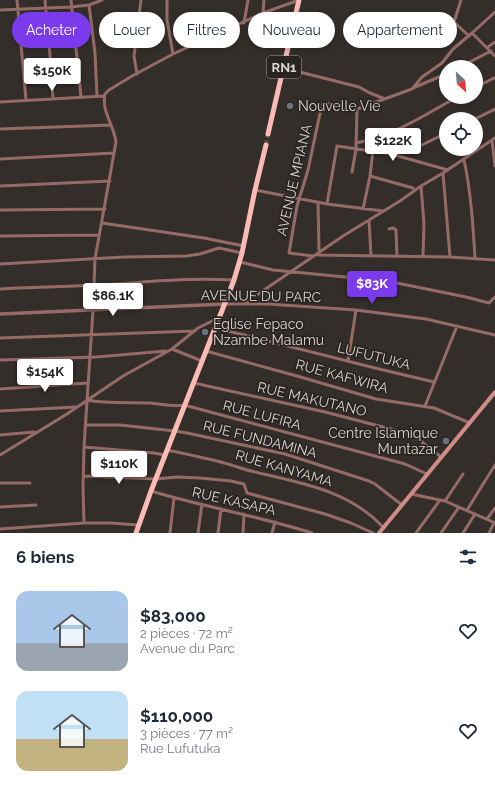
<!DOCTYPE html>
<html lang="fr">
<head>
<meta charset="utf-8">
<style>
	:root { --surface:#fff; --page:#f6f6f7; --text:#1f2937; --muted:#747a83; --accent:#7c3aed }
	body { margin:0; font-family:Raleway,sans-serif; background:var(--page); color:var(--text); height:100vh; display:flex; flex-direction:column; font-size:15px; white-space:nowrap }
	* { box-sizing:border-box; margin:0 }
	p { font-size:13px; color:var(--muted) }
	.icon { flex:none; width:22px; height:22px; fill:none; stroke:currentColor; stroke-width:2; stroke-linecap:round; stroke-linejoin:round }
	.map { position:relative; height:533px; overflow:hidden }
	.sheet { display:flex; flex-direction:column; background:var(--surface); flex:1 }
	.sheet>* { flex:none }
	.top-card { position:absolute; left:12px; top:12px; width:471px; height:36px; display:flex; gap:8px }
	.needle { width:26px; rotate:154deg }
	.controls { position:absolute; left:439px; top:60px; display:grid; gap:8px }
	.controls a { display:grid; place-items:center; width:44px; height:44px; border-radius:50%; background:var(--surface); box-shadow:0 2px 6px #0003; font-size:20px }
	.price { position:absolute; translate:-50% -34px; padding:0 9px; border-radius:4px; background:#fff; color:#222; font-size:13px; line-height:26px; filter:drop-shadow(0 1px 2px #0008) }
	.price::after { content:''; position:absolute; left:50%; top:24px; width:12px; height:9px; margin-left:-6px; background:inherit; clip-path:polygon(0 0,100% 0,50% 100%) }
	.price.on { background:var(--accent); color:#fff }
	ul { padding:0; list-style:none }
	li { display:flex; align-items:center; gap:12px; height:100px; padding:0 16px }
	li span { display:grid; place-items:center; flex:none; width:112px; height:80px; border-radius:12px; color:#555 }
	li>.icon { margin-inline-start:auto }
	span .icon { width:48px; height:48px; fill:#fffc; stroke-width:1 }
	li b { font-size:17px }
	h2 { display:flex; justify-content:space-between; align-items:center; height:48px; padding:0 16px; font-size:17px }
	.pill { padding:0 14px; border-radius:18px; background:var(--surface); box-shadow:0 2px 6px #0003; font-size:14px; line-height:36px }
	.pill.on { background:var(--accent); color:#fff }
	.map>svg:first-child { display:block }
</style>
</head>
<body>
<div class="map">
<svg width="495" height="533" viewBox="0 0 495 533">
	<rect width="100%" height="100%" fill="#332e2a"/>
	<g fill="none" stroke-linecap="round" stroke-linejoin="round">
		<path stroke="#4c4743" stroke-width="5" stroke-dasharray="5 2.5" stroke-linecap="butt" d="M 266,145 L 268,134"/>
		<path stroke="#966b67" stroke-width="3" d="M 17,0 L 26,100
			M 45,0 L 50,55 L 53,99
			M 71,0 L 81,97
			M 167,0 L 167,20 L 173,54
			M 461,0 L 454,22 L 469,36
			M 89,5 L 95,53 L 97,96
			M 0,10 L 71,7 L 89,5 L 102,0
			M 263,13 L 264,0
			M 244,23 L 248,0
			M 472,33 L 495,56
			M 488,47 L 495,42
			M 460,67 L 491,51
			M 284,68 L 359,87 L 370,93 L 385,99
			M 137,74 L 134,56 L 141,0
			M 476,87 L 494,78
			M 413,88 L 446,74
			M 0,102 L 104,96
			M 475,119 L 495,109
			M 0,129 L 111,125
			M 492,140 L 495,166
			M 356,143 C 393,136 425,115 457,97
			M 422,145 L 446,133
			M 0,159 L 114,153
			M 464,160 C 471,192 473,225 475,258
			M 352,172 L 356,149 L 357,109
			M 443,173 L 450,257
			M 370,176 L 413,188 L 415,190
			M 0,186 L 110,181
			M 421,186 L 424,224 L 423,256
			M 255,190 L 327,204 L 383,211
			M 318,202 L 319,249 L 320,252
			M 327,204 L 337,146 L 391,154 L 448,170
			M 363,209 L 370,176 L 373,150
			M 0,210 L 105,209
			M 369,220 L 371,256
			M 102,223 L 204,238 L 244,246
			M 389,229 L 393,228 L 396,230 L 397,256
			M 0,236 L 99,235
			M 317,255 L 450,257 L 495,260
			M 313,256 L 289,253 L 297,206 L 308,170 L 322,104 L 327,103 L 357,109 L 412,89 L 422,77 L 442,63 L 453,49 L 472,33 L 495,12
			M 240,262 L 273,270 L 387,281 L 466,297 L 489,303 L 495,297
			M 0,264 L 124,257 L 186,256 L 200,254 L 219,248 L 242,253
			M 0,289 C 31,287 63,287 94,285 C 141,283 187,277 234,280
			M 245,303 L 343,236 L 400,201 L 421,186 L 443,173 L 495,138
			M 225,304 L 268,304 L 356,310 L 426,319 L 495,335
			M 216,328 L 375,368 L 434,382
			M 0,338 L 194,331
			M 172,349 L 202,361
			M 206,351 L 297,376 L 376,399 L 434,408 L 470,423
			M 0,360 L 96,357 L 166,351
			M 348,361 L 356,310
			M 194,383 L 325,412 L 410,434 L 417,438 L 441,457
			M 0,389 L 88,383
			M 87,400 C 108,404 129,402 150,403 C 162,404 173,407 184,405 L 405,464 L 427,474
			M 425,406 L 457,326
			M 0,411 L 76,407
			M 85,425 L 120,425 L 175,431 L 187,433 L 285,454 L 369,481 L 375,484 L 402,505
			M 0,435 L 34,432
			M 84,447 L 154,453 L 165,455
			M 167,450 C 186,454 206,458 224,463 C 233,465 242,469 251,471 C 299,483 348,489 384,528
			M 0,455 L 67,414 L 123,376 L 172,349 L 198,328 L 220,317
			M 83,476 L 156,479 L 177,477 L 200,478 L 231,481 L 244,484 L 247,493 L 325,514 L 351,523 L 373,533
			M 0,483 L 30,483
			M 151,491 C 204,507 259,516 312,533
			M 411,494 L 445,501 L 495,523
			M 445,501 L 463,474
			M 0,507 L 36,505
			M 467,510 L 495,465
			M 487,519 L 495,508
			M 84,523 L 83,488 L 84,447 L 93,310 L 95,259 L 116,142 C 114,125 101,111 105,94 L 109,90 L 132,76 L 173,54 L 263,13 L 299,0
			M 0,529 L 84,523 L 111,523 L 138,525
			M 170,533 L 174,498
			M 198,533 L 202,504
			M 218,533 L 221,509
			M 243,533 L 244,514
			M 272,533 L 275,522
			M 416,533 L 440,500
			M 441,533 L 459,507
			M 463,533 L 475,514
			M 489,533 L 494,523"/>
		<path stroke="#966b67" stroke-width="3.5" d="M 0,314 L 225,304"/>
		<path stroke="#d08b86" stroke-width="4" d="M 379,533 L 495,392"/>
		<path stroke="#fcbab5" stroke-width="5" d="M 268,134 L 299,0
			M 136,533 L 151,491 L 234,280 L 242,253 L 255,190 L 266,145"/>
	</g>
	<g fill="#6b7280" stroke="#292421" stroke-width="1.5">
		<circle cx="290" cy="106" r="4"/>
		<circle cx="205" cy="332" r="4"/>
		<circle cx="446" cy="441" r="4"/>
	</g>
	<g text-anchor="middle" stroke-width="3.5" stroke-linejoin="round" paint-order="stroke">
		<rect fill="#292421" stroke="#a4a09e" stroke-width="1" x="267" y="56" width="34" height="22" rx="3"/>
		<g font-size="13" font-weight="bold" fill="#d8d5d3">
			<text x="284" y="72">RN1</text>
		</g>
		<g font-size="14" fill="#d8d5d3" stroke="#292421" text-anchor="start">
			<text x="298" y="111">Nouvelle Vie</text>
			<text x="213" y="329">Eglise Fepaco<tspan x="213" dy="16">Nzambe Malamu</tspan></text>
			<text x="438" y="438" text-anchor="end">Centre Islamique<tspan x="438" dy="16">Muntazar</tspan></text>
		</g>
		<g font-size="14" fill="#d8d5d3" stroke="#292421">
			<text transform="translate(294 180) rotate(-77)" y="5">AVENUE MPIANA</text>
			<text transform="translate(261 296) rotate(1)" y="5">AVENUE DU PARC</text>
			<text transform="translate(374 356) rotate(14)" y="5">LUFUTUKA</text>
			<text transform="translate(342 376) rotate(15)" y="5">RUE KAFWIRA</text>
			<text transform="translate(312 399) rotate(13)" y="5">RUE MAKUTANO</text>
			<text transform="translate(262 415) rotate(15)" y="5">RUE LUFIRA</text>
			<text transform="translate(260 439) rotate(14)" y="5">RUE FUNDAMINA</text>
			<text transform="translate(284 468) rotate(16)" y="5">RUE KANYAMA</text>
			<text transform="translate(234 501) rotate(13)" y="5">RUE KASAPA</text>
		</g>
	</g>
</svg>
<div class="controls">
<a><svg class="needle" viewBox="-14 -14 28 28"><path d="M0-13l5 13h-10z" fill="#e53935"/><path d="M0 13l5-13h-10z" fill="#747a83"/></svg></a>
<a><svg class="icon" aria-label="locate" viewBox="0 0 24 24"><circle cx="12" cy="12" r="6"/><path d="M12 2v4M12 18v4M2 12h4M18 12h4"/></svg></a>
</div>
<b class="price" style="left:52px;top:92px">$150K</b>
<b class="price" style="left:393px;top:162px">$122K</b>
<b class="price on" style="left:372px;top:305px">$83K</b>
<b class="price" style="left:113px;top:317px">$86.1K</b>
<b class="price" style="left:45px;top:393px">$154K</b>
<b class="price" style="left:119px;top:485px">$110K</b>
<div class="top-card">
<a class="pill on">Acheter</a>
<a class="pill">Louer</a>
<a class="pill">Filtres</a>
<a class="pill">Nouveau</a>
<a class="pill">Appartement</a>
</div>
</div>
<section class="sheet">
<h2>6 biens<svg class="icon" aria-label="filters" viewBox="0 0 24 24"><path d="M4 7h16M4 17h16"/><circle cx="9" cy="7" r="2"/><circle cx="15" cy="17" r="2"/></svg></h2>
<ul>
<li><span style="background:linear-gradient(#a9c7e8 65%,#9aa5b1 0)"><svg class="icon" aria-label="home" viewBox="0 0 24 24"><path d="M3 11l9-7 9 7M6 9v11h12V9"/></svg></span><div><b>$83,000</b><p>2 pièces · 72 m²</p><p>Avenue du Parc</p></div><svg class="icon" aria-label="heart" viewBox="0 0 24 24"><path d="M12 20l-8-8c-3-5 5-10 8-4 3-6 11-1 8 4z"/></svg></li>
<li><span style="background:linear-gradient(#bfe0f5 60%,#c2b280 0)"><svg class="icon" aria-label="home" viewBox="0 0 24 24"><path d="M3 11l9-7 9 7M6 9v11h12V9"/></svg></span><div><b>$110,000</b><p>3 pièces · 77 m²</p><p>Rue Lufutuka</p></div><svg class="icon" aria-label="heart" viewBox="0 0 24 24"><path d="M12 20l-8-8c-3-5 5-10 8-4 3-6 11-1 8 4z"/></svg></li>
</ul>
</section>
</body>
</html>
